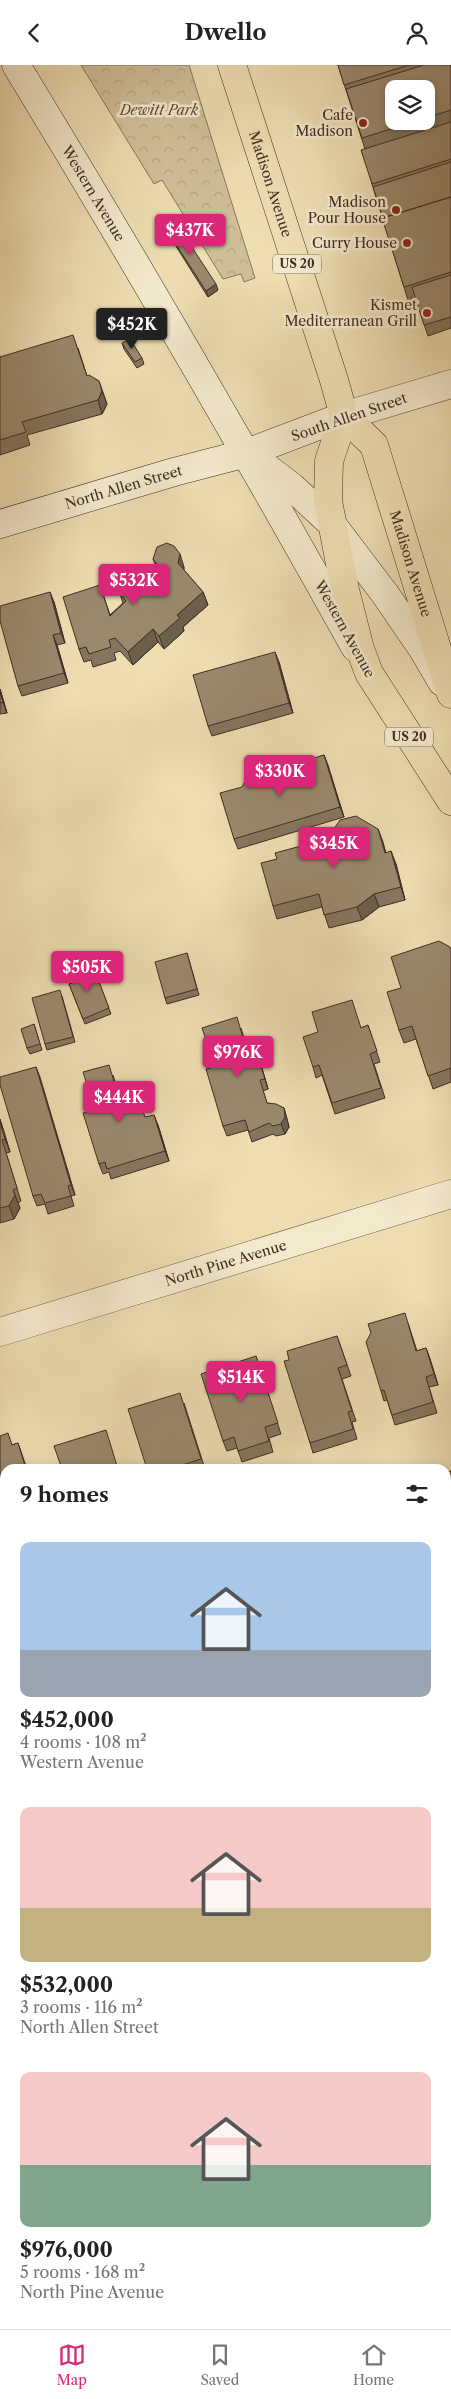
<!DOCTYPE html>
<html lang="en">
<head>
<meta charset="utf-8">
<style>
	:root { --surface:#fff; --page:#f2f2f2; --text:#222; --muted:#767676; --line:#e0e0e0; --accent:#db2777 }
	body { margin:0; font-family:"Libre Caslon Text",serif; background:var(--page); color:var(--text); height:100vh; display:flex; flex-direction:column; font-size:19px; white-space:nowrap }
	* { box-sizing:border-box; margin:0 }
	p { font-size:16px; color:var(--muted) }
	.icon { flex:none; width:28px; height:28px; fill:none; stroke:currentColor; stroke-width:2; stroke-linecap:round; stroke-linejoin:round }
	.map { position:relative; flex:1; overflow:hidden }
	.side { position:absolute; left:0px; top:1399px; width:451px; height:866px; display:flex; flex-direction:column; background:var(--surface); border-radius:15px 15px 0 0; box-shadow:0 2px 8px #0003 }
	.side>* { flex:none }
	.tools { position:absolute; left:385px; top:15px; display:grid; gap:10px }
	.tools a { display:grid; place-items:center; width:50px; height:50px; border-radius:10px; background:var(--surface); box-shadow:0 2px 8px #0003; font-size:25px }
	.price { position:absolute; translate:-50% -42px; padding:0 11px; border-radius:5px; background:var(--accent); color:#fff; font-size:16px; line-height:32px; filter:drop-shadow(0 1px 2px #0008) }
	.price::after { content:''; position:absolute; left:50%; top:30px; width:15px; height:11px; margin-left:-8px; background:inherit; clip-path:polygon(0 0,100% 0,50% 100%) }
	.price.current { background:#222; color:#fff }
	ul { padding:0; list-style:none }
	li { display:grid; align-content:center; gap:10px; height:265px; padding:0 20px }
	li span { display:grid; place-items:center; height:155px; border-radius:10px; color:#555 }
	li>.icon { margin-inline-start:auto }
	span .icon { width:90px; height:90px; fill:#fffc; stroke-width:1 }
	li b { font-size:21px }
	h2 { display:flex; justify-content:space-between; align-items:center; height:60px; padding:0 20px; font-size:21px }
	header { display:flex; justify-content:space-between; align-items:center; height:65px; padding:0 20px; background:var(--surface); font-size:22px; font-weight:800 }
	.tabs { display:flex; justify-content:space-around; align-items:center; height:70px; border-top:1px solid var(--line); background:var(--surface); font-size:14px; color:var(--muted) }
	.tabs a { display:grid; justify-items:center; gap:2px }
	.tabs .current { color:var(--accent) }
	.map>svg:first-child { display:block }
</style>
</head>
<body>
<header><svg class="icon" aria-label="back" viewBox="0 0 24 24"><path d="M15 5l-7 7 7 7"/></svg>Dwello<svg class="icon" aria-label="person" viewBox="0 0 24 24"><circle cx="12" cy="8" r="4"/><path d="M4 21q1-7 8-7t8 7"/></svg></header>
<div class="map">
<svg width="451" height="2264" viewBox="0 0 451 2264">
	<defs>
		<pattern id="park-crowns" width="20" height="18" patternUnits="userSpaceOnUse" patternTransform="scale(1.25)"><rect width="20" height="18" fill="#cfbf99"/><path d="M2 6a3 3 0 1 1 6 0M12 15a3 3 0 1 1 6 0" fill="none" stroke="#b3a484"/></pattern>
	</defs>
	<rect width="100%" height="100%" fill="#edddb1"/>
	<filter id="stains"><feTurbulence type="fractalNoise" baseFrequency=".004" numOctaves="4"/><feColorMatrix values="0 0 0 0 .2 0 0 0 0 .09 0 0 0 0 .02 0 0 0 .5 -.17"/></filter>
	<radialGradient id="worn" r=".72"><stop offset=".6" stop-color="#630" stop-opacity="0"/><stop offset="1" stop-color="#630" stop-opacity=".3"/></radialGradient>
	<path fill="url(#park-crowns)" stroke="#87765e" d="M 81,0 L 189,0 L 255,213 L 244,217 L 241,209 L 223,214 L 162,115 L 154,119 Z"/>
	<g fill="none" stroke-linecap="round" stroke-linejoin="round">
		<defs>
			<g id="street">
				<path d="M 344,351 L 451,319"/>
				<path id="s1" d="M 0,1267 L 451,1129"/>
				<path d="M 446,2188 L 451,2187"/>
				<path d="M 365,2260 L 366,2264"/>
				<path d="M 213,2264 L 226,2260"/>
			</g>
			<g id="secondary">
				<path id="s2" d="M 16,0 C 133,192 246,386 355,582"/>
				<path d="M 254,393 L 292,422 L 331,458 L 385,529 L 422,583 L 442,617"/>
				<path id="s3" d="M 0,459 L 174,407 L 247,388 L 344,351"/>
			</g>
			<g id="primary">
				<path id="s4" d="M 232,0 L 334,315 L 344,351 L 329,396 L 328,436 L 345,525 L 360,584 L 369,608 L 451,736"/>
				<path id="s5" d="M 344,351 L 374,380 L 451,629"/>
			</g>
		</defs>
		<use href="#street" stroke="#6a5947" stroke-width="29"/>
		<use href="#secondary" stroke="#3f2d24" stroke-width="29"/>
		<use href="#primary" stroke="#3f2d24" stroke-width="29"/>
		<use href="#street" stroke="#f3e9cc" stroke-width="28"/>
		<use href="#secondary" stroke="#f3e9cc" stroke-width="28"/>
		<use href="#primary" stroke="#edddb1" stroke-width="28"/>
	</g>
	<path fill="#84765e" stroke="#3f2d24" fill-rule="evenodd" d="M 338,0 L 451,0 L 451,263 L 428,271 L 415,232 L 408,235 L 372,119 L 365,84 ZM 426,24 L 426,56 L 394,56 Z
		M 164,161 L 218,225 L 208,232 L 167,167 Z
		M 122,278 L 142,293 L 144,299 L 137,303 L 124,284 Z
		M 78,283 L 87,311 L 99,316 L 107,339 L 102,349 L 27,370 L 30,380 L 0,390 L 0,292 Z
		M 153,494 L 184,502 L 184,505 L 203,527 L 208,540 L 183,562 L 184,566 L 164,584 L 158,577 L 133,600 L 120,586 L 114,588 L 116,595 L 93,602 L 91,595 L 84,597 L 79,584 L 100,520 L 110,550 L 123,538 L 120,529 L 145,515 L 157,504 Z
		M 54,537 L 65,578 L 57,580 L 68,618 L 22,631 L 18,621 Z
		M 279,597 L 293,648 L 212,671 L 208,661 Z
		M 0,624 L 7,648 L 0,649 Z
		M 324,690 L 344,752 L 238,784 L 234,774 L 242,722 Z
		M 378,764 L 386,788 L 396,799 L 405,835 L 379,842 L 362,855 L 329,863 L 322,842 L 277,854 L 273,841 L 277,794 Z
		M 451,884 L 451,1017 L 433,1024 L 416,974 L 404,978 L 399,965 L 401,923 Z
		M 187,888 L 199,930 L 167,939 L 165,933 Z
		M 96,909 L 111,949 L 85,959 L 69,919 Z
		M 62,931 L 75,977 L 47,985 L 45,979 Z
		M 34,959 L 42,985 L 30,989 L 27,983 Z
		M 368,960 L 380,997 L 374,999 L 385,1033 L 335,1049 L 322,1010 L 316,1013 L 313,1002 L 361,963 Z
		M 241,963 L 245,976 L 252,973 L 256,983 L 268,1024 L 263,1026 L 267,1038 L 284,1043 L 287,1054 L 289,1062 L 285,1069 L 276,1071 L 273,1069 L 252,1077 L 248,1065 L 227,1071 L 223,1061 L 215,1002 Z
		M 36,1002 L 75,1130 L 71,1131 L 74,1141 L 48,1149 L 45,1139 L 37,1141 L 33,1131 Z
		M 113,1010 L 121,1036 L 158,1060 L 169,1096 L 111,1114 L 109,1107 L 103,1109 L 99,1099 L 95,1045 Z
		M 0,1054 L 10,1087 L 6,1088 L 21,1136 L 18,1138 L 20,1143 L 14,1154 L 0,1158 Z
		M 408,1258 L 417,1286 L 426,1283 L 430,1294 L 438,1320 L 429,1322 L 437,1348 L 395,1360 L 387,1335 L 384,1336 L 381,1326 Z
		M 337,1271 L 351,1311 L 342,1314 L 356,1356 L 352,1357 L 357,1374 L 313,1388 L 310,1378 L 289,1295 Z
		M 256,1291 L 281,1369 L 269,1373 L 273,1387 L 242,1397 L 237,1383 L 227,1386 L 223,1376 Z
		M 184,1338 L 205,1404 L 147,1404 Z
		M 0,1371 L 12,1380 L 18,1378 L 27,1404 L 5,1404 L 5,1469 L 0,1470 Z
		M 5,1622 L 5,1667 L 0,1669 L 0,1623 Z
		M 446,1905 L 451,1922 L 451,1936 L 450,1936 L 451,1940 L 451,2019 L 446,2020 Z"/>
	<path fill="#6b604c" stroke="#3f2d24" d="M 216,219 L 218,225 L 208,232 L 206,226 Z
		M 102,326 L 107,339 L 102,349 L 98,335 Z
		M 180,489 L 184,502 L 182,511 L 178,498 Z
		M 50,527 L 54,537 L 65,578 L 61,568 Z
		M 203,527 L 208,540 L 183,562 L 184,566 L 164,584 L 159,571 L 177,550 Z
		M 153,564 L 158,577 L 133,600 L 128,587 Z
		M 53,570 L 57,580 L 68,618 L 64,608 Z
		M 275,587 L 279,597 L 293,648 L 289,638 Z
		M 0,624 L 7,648 L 3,637 Z
		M 324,690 L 328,700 L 344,752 L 340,742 Z
		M 378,764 L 383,777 L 389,801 L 385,788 Z
		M 391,786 L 396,799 L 405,835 L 401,822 Z
		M 374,829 L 379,842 L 362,855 L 357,842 Z
		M 252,973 L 256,983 L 268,1024 L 265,1014 Z
		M 36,1002 L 40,1012 L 75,1130 L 71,1120 Z
		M 284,1043 L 287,1054 L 289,1062 L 285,1069 L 281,1059 Z
		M 154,1050 L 158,1060 L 169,1096 L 165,1086 Z
		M 0,1054 L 10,1087 L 5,1074 L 0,1057 Z
		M 13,1125 L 20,1143 L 14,1154 L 9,1141 Z
		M 426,1283 L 430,1294 L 438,1320 L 434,1309 Z"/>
	<path fill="#99896d" stroke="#3f2d24" d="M 338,0 L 409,0 L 344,20 Z
		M 424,0 L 450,0 L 451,3 L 451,45 L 426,53 L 426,24 L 394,24 L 394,56 L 416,56 L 362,73 L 346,24 Z
		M 451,57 L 451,94 L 372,119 L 361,85 Z
		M 451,97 L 451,132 L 383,153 L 373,122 Z
		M 451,132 L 451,207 L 404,222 L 382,153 Z
		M 174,155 L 216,219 L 206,226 L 164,161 Z
		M 451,210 L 451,252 L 424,260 L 412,222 Z
		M 73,270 L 87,311 L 89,310 L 99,316 L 102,326 L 98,335 L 22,357 L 26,367 L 0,375 L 0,292 Z
		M 130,274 L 142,293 L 135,297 L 122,278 Z
		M 167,478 L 174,481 L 180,489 L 178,498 L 203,527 L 177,550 L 180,553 L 159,571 L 153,564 L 128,587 L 115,573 L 109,575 L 111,582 L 89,589 L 86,582 L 79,584 L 63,532 L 100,520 L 110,551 L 126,536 L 120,529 L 141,510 L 145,515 L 159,502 L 153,494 L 157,482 Z
		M 50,527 L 61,568 L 53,570 L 64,608 L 18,621 L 0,556 L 0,541 Z
		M 275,587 L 289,638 L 208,661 L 193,610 Z
		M 0,627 L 3,637 L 0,638 Z
		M 324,690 L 340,742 L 234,774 L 220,728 L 242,722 L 246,714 Z
		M 356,751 L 378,764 L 385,788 L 391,786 L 401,822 L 374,829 L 357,842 L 324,850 L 319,829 L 273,841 L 261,798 L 277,794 L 275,788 L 327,774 L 340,755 Z
		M 439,876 L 450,882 L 451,884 L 451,1003 L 428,1011 L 412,961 L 399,965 L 387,927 L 401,923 L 391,892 Z
		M 187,888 L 197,924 L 165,933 L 155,897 Z
		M 78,899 L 84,913 L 96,909 L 109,943 L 83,954 L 69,919 L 72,918 L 66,904 Z
		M 60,925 L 73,972 L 45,979 L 32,933 Z
		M 352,935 L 361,963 L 368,960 L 377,986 L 370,989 L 381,1023 L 332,1038 L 319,1000 L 313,1002 L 303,972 L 318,967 L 312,947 Z
		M 237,952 L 244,976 L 252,973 L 265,1014 L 260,1015 L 267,1038 L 276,1039 L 284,1043 L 285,1052 L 281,1059 L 273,1061 L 269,1058 L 249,1067 L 245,1055 L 223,1061 L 206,1004 L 215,1002 L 202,963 Z
		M 34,959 L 40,979 L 27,983 L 21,964 Z
		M 109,1000 L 120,1036 L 138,1031 L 145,1052 L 154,1050 L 165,1086 L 107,1104 L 105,1097 L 99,1099 L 83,1048 L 95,1045 L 83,1007 Z
		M 36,1002 L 71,1120 L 68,1121 L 71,1131 L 45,1138 L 41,1129 L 33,1131 L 0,1020 L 0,1012 Z
		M 0,1057 L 5,1074 L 2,1075 L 17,1123 L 13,1125 L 15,1130 L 9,1141 L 0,1143 Z
		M 405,1248 L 416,1286 L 426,1283 L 434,1309 L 426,1312 L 433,1337 L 392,1350 L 384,1325 L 381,1326 L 366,1277 L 371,1268 L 368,1259 Z
		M 337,1271 L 347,1300 L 338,1303 L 352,1346 L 348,1347 L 353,1364 L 310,1378 L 284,1296 L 289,1295 L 287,1286 Z
		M 256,1291 L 278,1358 L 265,1362 L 269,1376 L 238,1386 L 234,1372 L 223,1376 L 201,1309 Z
		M 180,1328 L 201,1394 L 170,1404 L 147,1404 L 128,1344 Z
		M 106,1365 L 118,1404 L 62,1404 L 54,1381 Z
		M 8,1368 L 12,1380 L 18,1378 L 26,1404 L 5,1404 L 5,1457 L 0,1459 L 0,1371 Z
		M 451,1406 L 451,1444 L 450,1444 L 446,1433 L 446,1407 Z
		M 5,1622 L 5,1660 L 0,1662 L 0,1623 Z
		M 446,1908 L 451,1924 L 446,1926 L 451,1944 L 451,2007 L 446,2009 Z
		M 5,2069 L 5,2078 L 3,2070 Z"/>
	<g fill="#8f2418" stroke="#f3e9cc" stroke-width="2">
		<circle cx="363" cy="58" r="5"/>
		<circle cx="396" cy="145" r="5"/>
		<circle cx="407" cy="178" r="5"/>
		<circle cx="427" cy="248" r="5"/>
	</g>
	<g text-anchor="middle" stroke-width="5" stroke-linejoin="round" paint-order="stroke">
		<g fill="#f3e9cc" stroke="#756556" stroke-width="1">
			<rect x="273" y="189.5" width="48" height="19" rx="4"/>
			<rect x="385" y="662.5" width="48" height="19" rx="4"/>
		</g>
		<g font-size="12" font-weight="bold" fill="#3f2d24">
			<text x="297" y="203">US 20</text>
			<text x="409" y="676">US 20</text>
		</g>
		<g font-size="14" font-style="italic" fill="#5c4a3b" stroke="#f3e9cc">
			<text x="159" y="50">Dewitt Park</text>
		</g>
		<g font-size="14" fill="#3f2d24" stroke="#f3e9cc" text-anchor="end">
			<text x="353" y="55">Cafe<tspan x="353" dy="16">Madison</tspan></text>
			<text x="386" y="142">Madison<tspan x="386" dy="16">Pour House</tspan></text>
			<text x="397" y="183">Curry House</text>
			<text x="417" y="245">Kismet<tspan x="417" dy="16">Mediterranean Grill</tspan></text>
		</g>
		<g font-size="14" fill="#3f2d24" stroke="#f3e9cc">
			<text dy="5" stroke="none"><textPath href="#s4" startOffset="125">Madison Avenue</textPath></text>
			<text dy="5" stroke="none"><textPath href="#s2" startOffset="150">Western Avenue</textPath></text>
			<text transform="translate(349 352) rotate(-19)" y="5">South Allen Street</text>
			<text dy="5" stroke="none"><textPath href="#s3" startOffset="129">North Allen Street</textPath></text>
			<text dy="5" stroke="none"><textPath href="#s5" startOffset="166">Madison Avenue</textPath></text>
			<text transform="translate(345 564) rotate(61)" y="5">Western Avenue</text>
			<text dy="5" stroke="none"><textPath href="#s1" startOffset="236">North Pine Avenue</textPath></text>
		</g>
	</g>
	<rect width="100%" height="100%" filter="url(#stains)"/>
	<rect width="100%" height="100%" fill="url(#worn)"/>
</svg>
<div class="tools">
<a><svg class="icon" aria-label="layers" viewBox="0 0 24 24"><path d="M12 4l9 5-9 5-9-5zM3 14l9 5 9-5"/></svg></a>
</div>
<b class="price" style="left:190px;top:191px">$437K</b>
<b class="price current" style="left:132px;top:285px">$452K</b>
<b class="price" style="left:134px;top:541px">$532K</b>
<b class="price" style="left:280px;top:732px">$330K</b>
<b class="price" style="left:334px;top:804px">$345K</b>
<b class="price" style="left:87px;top:928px">$505K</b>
<b class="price" style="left:238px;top:1013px">$976K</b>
<b class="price" style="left:119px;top:1058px">$444K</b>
<b class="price" style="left:241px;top:1338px">$514K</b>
<section class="side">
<h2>9 homes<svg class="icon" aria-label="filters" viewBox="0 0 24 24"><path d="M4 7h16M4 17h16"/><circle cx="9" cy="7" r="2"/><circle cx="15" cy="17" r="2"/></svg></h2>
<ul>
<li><span style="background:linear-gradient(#a9c7e8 70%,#9aa5b1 0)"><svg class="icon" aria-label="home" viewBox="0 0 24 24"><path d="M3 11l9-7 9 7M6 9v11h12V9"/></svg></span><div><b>$452,000</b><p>4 rooms · 108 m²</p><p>Western Avenue</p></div></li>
<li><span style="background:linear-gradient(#f6c9c9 65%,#c2b280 0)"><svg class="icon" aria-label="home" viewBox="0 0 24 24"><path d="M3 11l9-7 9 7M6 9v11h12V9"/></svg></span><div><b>$532,000</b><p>3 rooms · 116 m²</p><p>North Allen Street</p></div></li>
<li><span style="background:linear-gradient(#f6c9c9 60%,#7fa58c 0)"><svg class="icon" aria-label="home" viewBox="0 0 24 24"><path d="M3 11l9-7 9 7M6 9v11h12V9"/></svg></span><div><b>$976,000</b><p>5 rooms · 168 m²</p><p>North Pine Avenue</p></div></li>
</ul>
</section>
</div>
<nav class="tabs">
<a class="current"><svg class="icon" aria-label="map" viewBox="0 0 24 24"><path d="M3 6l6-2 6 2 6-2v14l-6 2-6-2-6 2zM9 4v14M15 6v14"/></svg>Map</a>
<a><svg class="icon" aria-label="saved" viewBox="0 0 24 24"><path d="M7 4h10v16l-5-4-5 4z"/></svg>Saved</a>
<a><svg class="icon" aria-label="home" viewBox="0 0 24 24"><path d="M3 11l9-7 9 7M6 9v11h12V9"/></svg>Home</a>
</nav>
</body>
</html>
